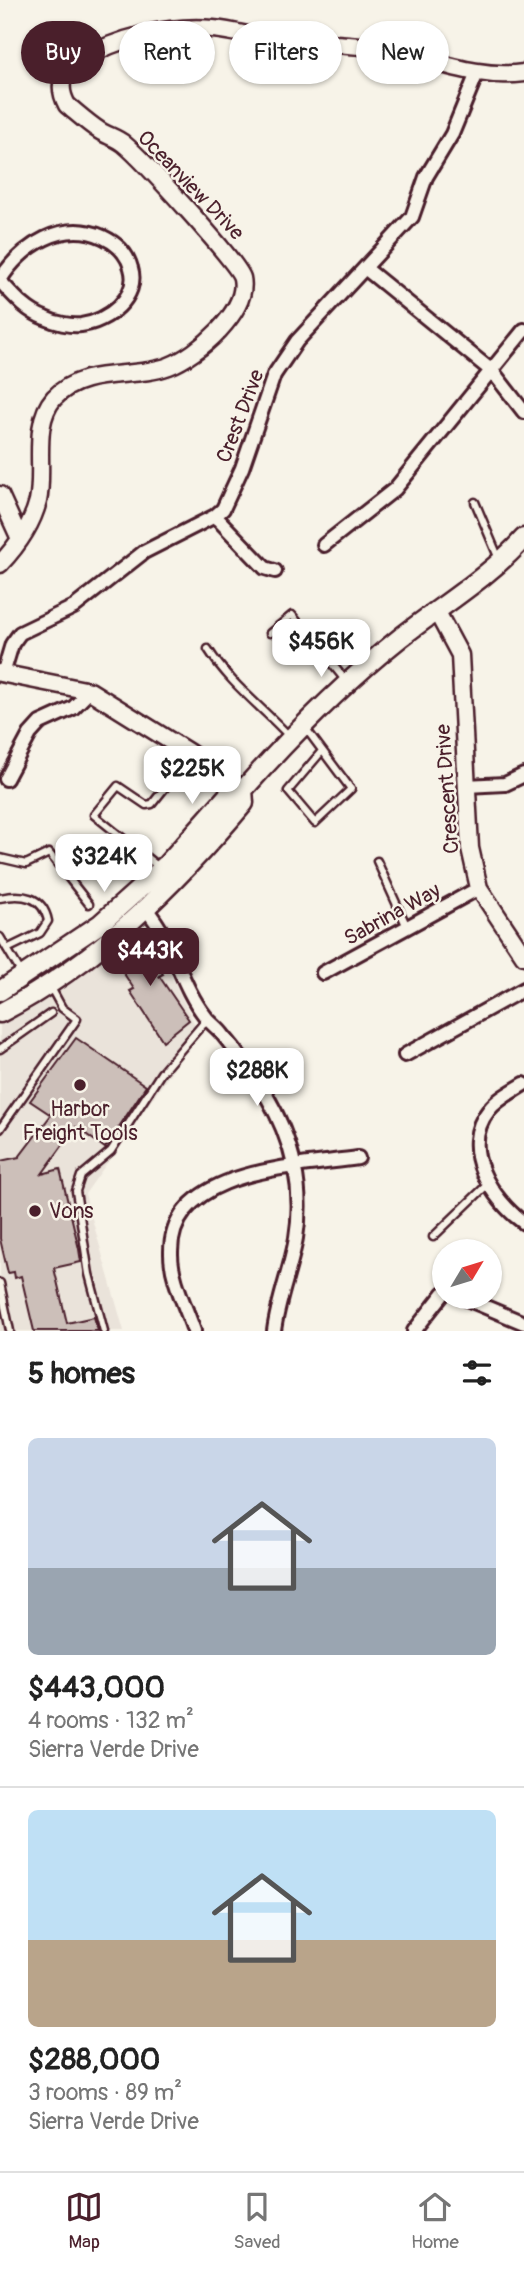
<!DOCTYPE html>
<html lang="en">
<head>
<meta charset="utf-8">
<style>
	:root { --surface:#fff; --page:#f6f6f6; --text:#222; --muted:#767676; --line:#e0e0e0; --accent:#4a1f2b }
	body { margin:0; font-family:Pangolin,sans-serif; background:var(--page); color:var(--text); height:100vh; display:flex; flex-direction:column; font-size:26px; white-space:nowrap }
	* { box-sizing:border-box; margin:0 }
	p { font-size:23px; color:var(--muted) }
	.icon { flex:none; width:38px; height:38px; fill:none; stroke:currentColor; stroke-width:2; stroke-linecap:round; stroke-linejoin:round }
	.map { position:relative; height:1331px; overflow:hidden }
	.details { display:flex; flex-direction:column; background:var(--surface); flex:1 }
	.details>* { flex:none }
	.hud { position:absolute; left:21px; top:21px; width:483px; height:63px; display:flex; gap:14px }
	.needle { width:46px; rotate:52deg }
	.tools { position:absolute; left:432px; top:1239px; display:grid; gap:14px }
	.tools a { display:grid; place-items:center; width:70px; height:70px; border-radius:50%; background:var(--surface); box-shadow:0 2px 5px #0004; font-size:35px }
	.price { position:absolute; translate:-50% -60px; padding:0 16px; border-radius:14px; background:#fff; color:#222; font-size:23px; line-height:46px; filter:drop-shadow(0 2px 4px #0008) }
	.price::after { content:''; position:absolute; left:50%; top:42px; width:21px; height:16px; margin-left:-10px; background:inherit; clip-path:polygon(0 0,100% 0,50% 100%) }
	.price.active { background:var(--accent); color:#fff }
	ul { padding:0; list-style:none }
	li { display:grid; align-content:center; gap:14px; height:371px; padding:0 28px }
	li+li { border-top:2px solid var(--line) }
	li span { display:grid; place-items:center; height:217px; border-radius:10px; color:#555 }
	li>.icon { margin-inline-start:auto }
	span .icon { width:126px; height:126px; fill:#fffc; stroke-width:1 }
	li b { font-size:30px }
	h2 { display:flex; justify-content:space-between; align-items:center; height:84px; padding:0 28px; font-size:30px }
	.chip { padding:0 24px; border-radius:32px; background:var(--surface); box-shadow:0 2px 5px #0004; font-size:24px; line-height:63px }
	.chip.active { background:var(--accent); color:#fff }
	.menu { display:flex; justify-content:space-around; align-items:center; height:98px; border-top:2px solid var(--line); background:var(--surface); font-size:19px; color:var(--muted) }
	.menu a { display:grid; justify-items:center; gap:4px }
	.menu .active { color:var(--accent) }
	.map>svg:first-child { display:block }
</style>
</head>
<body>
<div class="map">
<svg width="524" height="1331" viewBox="0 0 524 1331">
	<rect width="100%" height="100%" fill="#f7f3e8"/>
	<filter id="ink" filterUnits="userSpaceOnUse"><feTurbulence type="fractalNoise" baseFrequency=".0143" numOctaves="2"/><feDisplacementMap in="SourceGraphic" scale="14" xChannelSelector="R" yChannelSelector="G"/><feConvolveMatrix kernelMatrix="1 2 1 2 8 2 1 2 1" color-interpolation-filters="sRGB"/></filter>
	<g filter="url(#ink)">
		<path fill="#eae3da" d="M 146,925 L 199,1033 L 85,1194 L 124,1331 L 0,1331 L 0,1022 Z"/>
		<path fill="#ccbfb9" stroke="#4a1f2b" stroke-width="2" d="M 136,935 L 163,974 L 159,976 L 189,1020 L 163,1041 L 130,991 L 134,989 L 111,954 Z
			M 76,1038 L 146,1086 L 105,1148 L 76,1127 L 42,1174 L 60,1169 L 79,1249 L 81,1262 L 54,1268 L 67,1323 L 94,1317 L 98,1331 L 34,1331 L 21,1276 L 15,1278 L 14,1272 L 8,1273 L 0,1239 L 0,1161 L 19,1157 L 51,1115 L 30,1101 Z"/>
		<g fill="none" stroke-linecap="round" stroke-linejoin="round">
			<defs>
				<path id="service" d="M 475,502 L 499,559
					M 270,633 L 292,615 L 346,681
					M 208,649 C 230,684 261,706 289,736
					M 304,726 L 351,789 L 315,823 L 288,791 L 322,751
					M 0,858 L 26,864 L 49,853 L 89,904
					M 377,861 L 407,927
					M 160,868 L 94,815 L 118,786 L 146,805 L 152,804 L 191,755
					M 0,898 C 22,893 43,896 48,921 L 40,933 L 7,949
					M 0,937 L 22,974
					M 0,1049 L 51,1013
					M 0,1129 L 77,1019 L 62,1008 L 50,986
					M 433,1237 L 488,1184
					M 0,1283 L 10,1331
					M 104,1331 L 89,1274 L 76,1191 L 81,1176 L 111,1151 L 161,1073 L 207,1019"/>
				<path id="minor" d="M 365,268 L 493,372 L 524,412
					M 0,280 C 22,245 63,219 103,237 C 116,243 127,253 131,268 C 140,297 107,322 81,325 C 70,326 55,323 45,318 C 26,311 14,296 0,281
					M 215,516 L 265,568 L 275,571
					M 324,545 L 395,489 L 524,330
					M 3,674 L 12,644 L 20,633 L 74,607 L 144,552 L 215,516 L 223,509 L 242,468 L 274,375 L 297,341 L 412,217 L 426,177 L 452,134 L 477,73
					M 6,779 L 30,734 L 40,723 L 73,708 L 90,691
					M 466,786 L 505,784 L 524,775
					M 146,909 C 174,942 180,984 205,1016 C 210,1023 218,1028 223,1035 C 272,1093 309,1159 296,1238 C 291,1269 278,1299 274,1331
					M 323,973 L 479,888
					M 405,1055 L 524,989
					M 524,1084 C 513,1091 497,1099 489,1110 C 458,1148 492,1200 524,1223
					M 462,1297 L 524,1323
					M 194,1331 C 186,1307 171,1279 171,1254 C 169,1168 297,1167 358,1158
					M 414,1331 L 444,1293"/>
				<path id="tertiary" d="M 0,495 L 20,539
					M 0,564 C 17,546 32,525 38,501 C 45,469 31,424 54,398 C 84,366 132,380 169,366 C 198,355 249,311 242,278 C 239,263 141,158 124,144 C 117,138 108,136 100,131 C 89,124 78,114 67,105 C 57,86 61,73 79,61 C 115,38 170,25 213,29 C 236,31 259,39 282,41 C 315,44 350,43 383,49 C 431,58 475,80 524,73
					M 437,612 L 460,655 L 470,848 L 479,888 L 524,956
					M 0,673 L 90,691 L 188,752 L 243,790"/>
				<path id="secondary" d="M 0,991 L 100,924 L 167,864 L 230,793 L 243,790 C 292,735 342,684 400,638 C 442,605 488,578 524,538
					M 0,1013 C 97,963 175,885 244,803 L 243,790"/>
			</defs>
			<use href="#service" stroke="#4a1f2b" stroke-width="11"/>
			<use href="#minor" stroke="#4a1f2b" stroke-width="18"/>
			<use href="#tertiary" stroke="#4a1f2b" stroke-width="21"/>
			<use href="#secondary" stroke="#4a1f2b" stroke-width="23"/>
			<use href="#service" stroke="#f7f3e8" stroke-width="6"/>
			<use href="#minor" stroke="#f7f3e8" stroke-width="12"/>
			<use href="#tertiary" stroke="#f7f3e8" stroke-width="16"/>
			<use href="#secondary" stroke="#f7f3e8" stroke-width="18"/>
		</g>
	</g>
	<g fill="#4a1f2b" stroke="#f7f3e8" stroke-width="2.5">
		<circle cx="80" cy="1085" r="7"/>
		<circle cx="35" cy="1211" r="7"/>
	</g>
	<g text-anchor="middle" stroke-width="5" stroke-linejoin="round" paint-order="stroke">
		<g font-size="21" fill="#4a1f2b" stroke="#f7f3e8">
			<text transform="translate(191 185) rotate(46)" y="7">Oceanview Drive</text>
			<text transform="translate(240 416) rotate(-69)" y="7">Crest Drive</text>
			<text transform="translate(447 789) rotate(-94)" y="7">Crescent Drive</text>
			<text transform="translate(392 914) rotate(-29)" y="7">Sabrina Way</text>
		</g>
		<g font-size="21" fill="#4a1f2b" stroke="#f7f3e8">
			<text x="80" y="1116">Harbor<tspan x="80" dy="24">Freight Tools</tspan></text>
			<text x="49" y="1218" text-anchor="start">Vons</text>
		</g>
	</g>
</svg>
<div class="tools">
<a><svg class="needle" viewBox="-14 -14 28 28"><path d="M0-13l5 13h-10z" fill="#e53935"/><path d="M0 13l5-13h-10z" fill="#767676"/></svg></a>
</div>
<b class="price" style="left:321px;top:679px">$456K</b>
<b class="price" style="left:192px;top:806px">$225K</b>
<b class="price" style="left:104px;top:894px">$324K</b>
<b class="price active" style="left:150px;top:988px">$443K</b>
<b class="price" style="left:257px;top:1108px">$288K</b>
<div class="hud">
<a class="chip active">Buy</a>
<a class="chip">Rent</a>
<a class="chip">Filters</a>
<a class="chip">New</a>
</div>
</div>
<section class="details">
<h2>5 homes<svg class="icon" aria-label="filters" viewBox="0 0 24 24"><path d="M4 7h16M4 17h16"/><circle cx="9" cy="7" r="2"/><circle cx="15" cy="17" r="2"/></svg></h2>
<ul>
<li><span style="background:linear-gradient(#c9d6e8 60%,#9aa5b1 0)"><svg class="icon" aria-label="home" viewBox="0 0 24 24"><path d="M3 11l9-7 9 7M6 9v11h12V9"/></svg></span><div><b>$443,000</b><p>4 rooms · 132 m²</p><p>Sierra Verde Drive</p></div></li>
<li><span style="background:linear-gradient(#bfe0f5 60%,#b9a48a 0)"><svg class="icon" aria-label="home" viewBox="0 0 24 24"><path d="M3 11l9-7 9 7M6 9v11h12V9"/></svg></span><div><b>$288,000</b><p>3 rooms · 89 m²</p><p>Sierra Verde Drive</p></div></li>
</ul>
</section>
<nav class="menu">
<a class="active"><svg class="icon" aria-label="map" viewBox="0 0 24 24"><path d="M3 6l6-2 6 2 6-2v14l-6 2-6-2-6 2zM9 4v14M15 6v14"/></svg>Map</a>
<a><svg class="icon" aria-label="saved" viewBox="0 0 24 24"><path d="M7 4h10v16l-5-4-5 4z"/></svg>Saved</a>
<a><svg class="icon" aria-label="home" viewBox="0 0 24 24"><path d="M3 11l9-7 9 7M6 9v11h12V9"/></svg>Home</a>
</nav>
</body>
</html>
